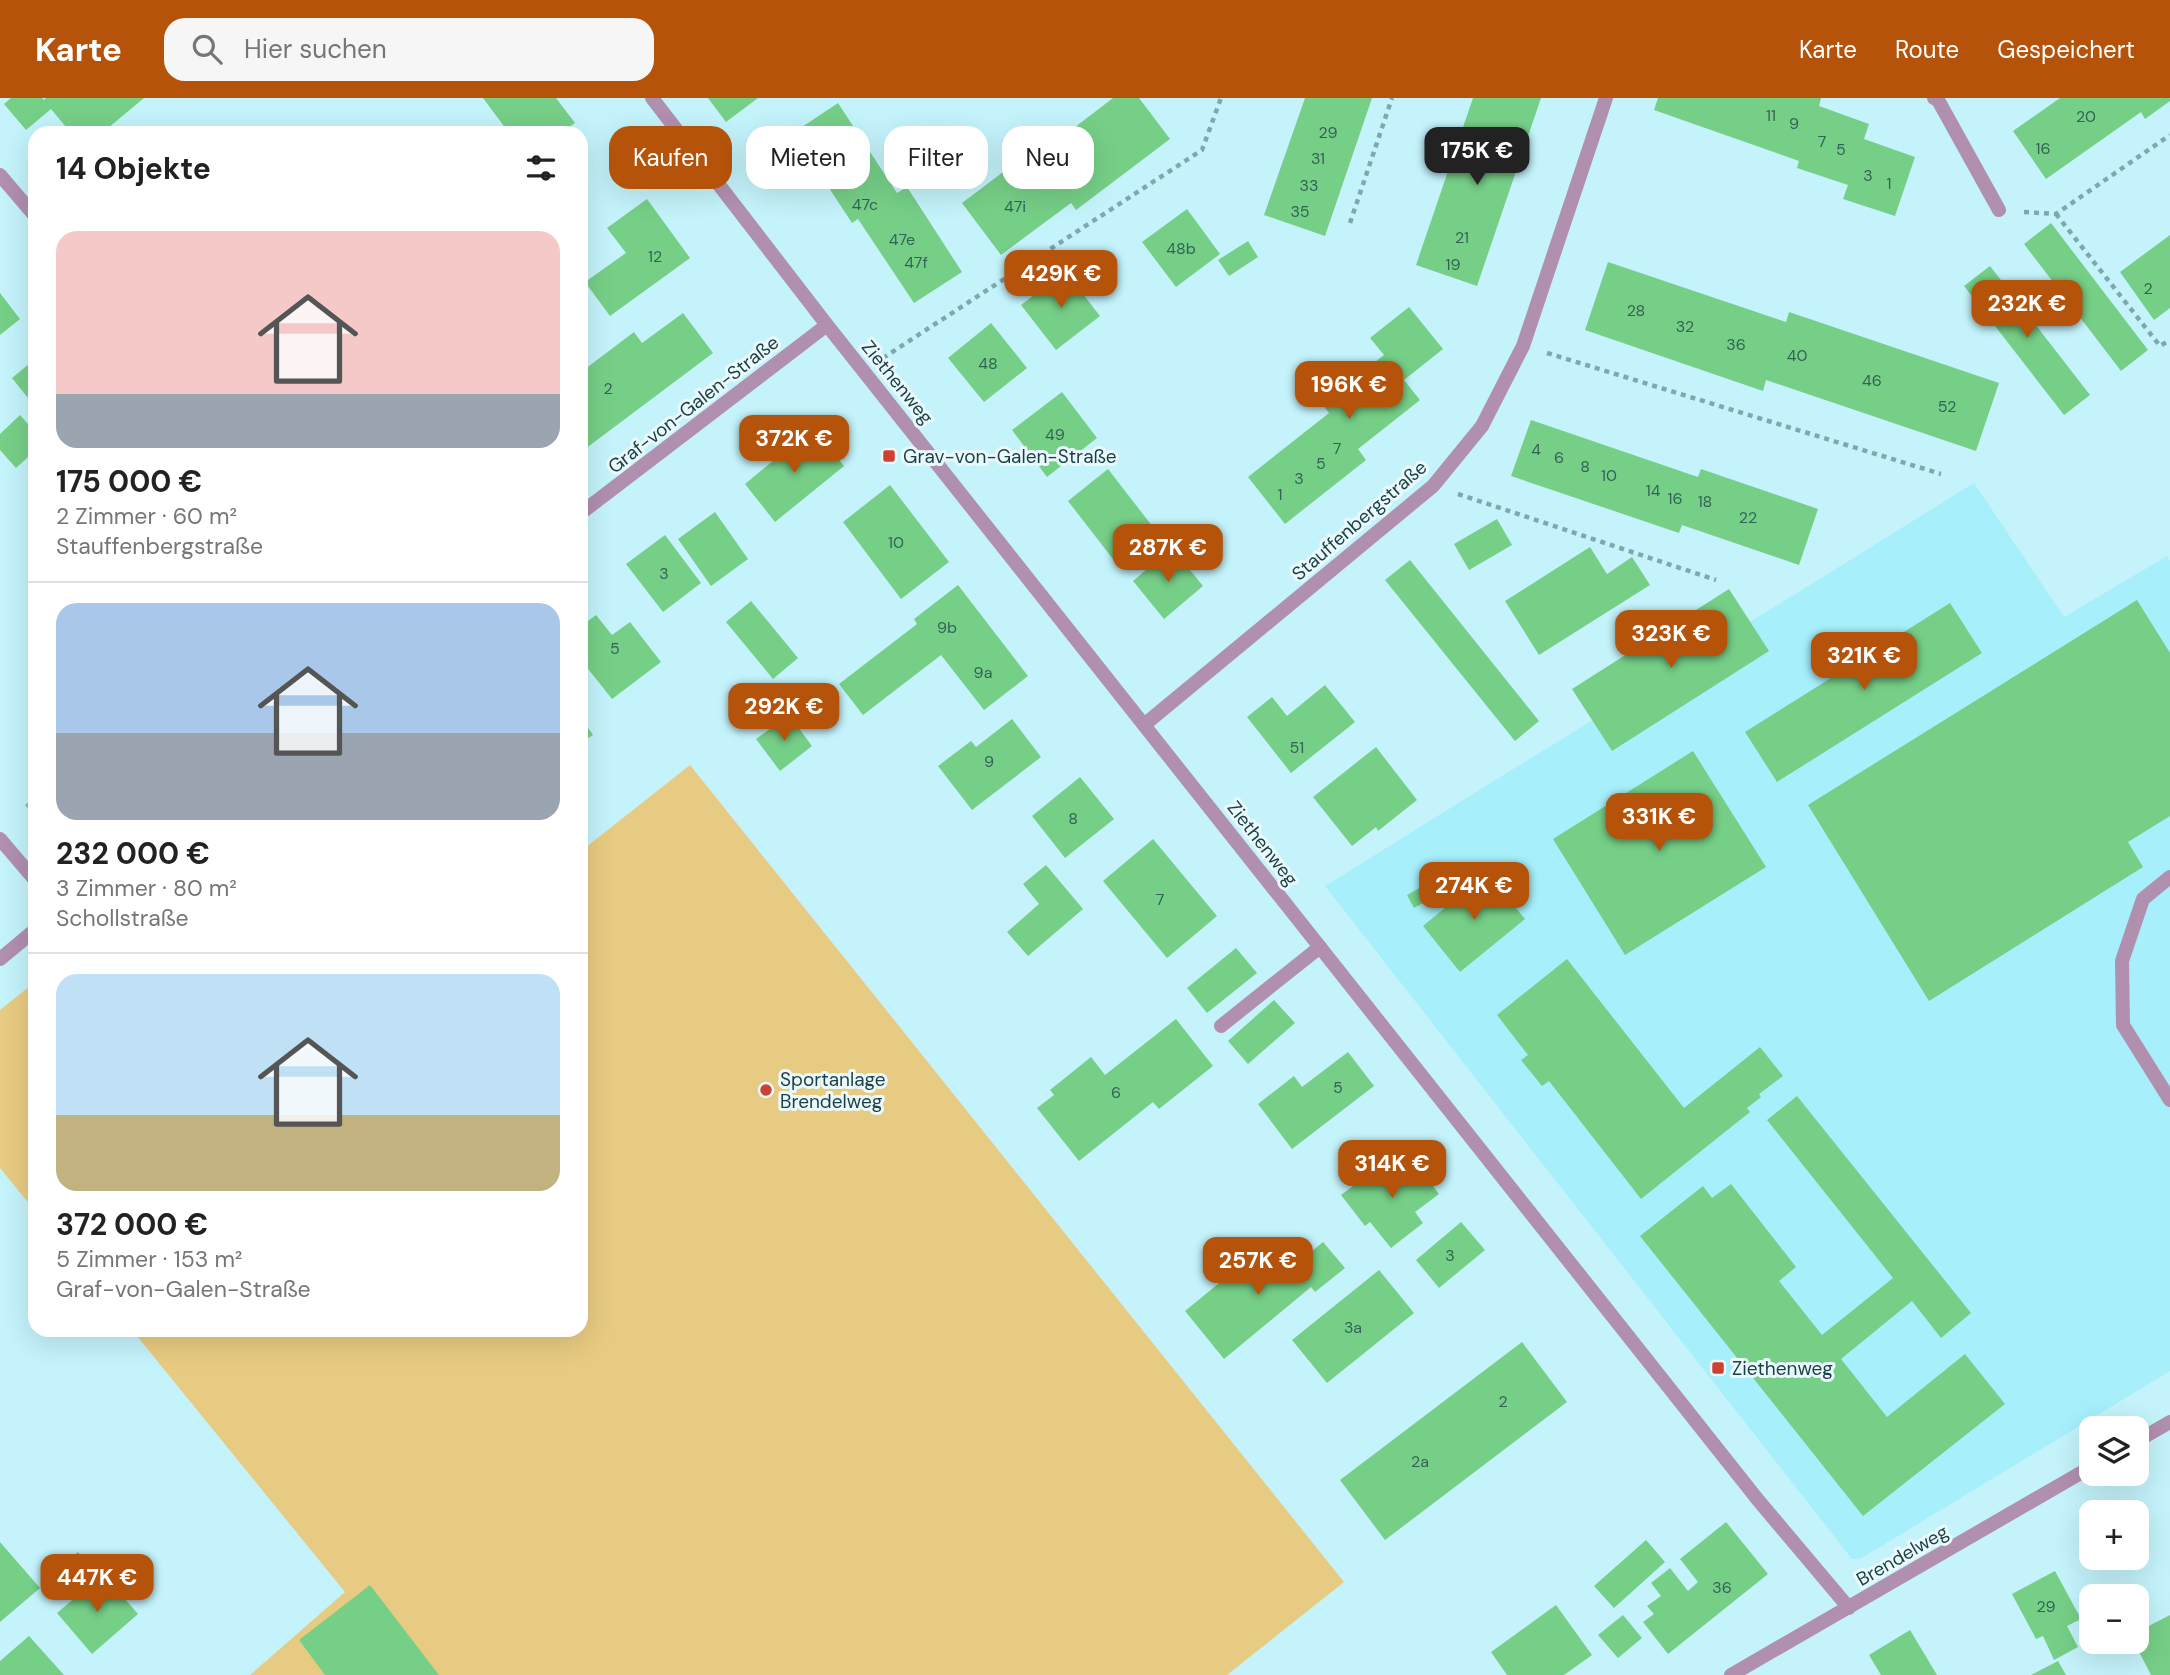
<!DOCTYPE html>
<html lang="de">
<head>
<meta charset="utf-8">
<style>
	:root { --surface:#fff; --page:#f6f6f6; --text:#222; --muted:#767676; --line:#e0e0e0; --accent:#b45309 }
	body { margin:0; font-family:"DM Sans",sans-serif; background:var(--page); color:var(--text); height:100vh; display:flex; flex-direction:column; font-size:26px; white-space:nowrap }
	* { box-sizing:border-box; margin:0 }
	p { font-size:23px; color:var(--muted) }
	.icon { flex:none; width:38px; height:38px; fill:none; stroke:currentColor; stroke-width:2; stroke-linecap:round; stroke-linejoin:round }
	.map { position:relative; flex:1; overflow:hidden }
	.drawer { position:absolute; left:28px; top:28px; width:560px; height:1211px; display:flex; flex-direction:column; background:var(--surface); border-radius:21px; box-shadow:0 7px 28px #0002 }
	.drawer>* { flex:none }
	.top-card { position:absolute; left:609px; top:28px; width:665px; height:63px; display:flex; gap:14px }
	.fabs { position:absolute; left:2079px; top:1318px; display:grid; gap:14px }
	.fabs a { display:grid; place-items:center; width:70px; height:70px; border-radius:14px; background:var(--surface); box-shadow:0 7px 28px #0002; font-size:35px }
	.price { position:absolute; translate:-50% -60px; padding:0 16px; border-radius:14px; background:var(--accent); color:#fff; font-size:23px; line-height:46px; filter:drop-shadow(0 2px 4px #0008) }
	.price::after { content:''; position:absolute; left:50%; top:42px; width:21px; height:16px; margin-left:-10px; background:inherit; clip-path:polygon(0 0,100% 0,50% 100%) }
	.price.selected { background:#222; color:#fff }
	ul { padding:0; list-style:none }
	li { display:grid; align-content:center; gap:14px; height:371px; padding:0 28px }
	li+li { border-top:2px solid var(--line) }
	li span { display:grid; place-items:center; height:217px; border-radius:21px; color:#555 }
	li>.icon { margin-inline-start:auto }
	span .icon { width:126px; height:126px; fill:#fffc; stroke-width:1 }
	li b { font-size:30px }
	h2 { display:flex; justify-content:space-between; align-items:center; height:84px; padding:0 28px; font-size:30px }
	.pill { padding:0 24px; border-radius:21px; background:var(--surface); box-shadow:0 7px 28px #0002; font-size:24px; line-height:63px }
	.pill.selected { background:var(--accent); color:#fff }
	header { display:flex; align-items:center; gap:42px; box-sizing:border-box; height:98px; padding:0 35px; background:var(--accent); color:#fff }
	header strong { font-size:33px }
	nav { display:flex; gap:38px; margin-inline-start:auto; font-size:24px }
	.search { width:490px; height:63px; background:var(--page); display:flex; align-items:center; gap:18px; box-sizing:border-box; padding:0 24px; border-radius:21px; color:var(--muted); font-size:26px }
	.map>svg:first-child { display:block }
</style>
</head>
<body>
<header>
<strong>Karte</strong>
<div class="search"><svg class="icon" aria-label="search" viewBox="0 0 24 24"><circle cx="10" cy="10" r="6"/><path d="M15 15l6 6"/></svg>Hier suchen</div>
<nav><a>Karte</a><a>Route</a><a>Gespeichert</a></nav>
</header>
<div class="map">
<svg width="2170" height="1577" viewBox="0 0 2170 1577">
	<rect width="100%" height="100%" fill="#c4f3fb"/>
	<path fill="#a6effb" d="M 1974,385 L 2064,519 L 2167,458 L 2170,463 L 2170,1273 L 1860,1461 L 1852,1461 L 1325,788 Z"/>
	<path fill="#e8cb82" d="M 690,667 L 1344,1484 L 1227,1577 L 250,1577 L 345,1494 L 132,1232 L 581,1232 L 581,753 Z
		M 35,884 L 35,1113 L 0,1070 L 0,912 Z"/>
	<path fill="#76cf87" d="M 11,0 L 42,0 L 44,2 L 46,0 L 144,0 L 102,35 L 71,35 L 51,11 L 26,32 L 4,6 Z
		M 483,0 L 556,0 L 575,25 L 561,35 L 509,35 Z
		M 708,0 L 758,0 L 726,24 Z
		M 1113,0 L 1139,0 L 1170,41 L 1076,112 L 1071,105 L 1001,157 L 962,105 L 1031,53 L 1036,59 Z
		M 1305,0 L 1372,0 L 1325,138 L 1264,117 Z
		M 1473,0 L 1541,0 L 1477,188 L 1416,167 Z
		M 1658,0 L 1821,0 L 1819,8 L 1869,26 L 1864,41 L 1915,59 L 1895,118 L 1843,101 L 1848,87 L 1797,70 L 1799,63 L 1654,12 Z
		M 2060,0 L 2170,0 L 2170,3 L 2145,21 L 2141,14 L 2046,81 L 2013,33 Z
		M 838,5 L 897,95 L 907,89 L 962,174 L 914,205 L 858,121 L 852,125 L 793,35 Z
		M 647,101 L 690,160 L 610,218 L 585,184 L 626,155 L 607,130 Z
		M 1187,111 L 1220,156 L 1176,189 L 1142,144 Z
		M 2051,125 L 2148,252 L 2121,273 L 2024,146 Z
		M 2170,137 L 2170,210 L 2154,222 L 2120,174 Z
		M 1248,143 L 1258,159 L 1229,178 L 1218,162 Z
		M 1608,164 L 1786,224 L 1789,214 L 1999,285 L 1976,353 L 1766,282 L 1763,293 L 1585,232 Z
		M 1990,168 L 2090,297 L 2064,317 L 1964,188 Z
		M 1065,173 L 1100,218 L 1056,252 L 1021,207 Z
		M 0,195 L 20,221 L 0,237 Z
		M 1409,209 L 1443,251 L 1404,282 L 1420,302 L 1358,351 L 1366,362 L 1285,426 L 1248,379 L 1329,315 L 1322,306 L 1384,257 L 1370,240 Z
		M 683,215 L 713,255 L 581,354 L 581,274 L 634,234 L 642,245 Z
		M 991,225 L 1027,270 L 984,304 L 948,260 Z
		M 35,261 L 35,309 L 12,280 Z
		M 1062,294 L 1097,340 L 1047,379 L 1012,332 Z
		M 20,317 L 35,334 L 35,353 L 16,370 L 0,352 L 0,336 Z
		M 1531,322 L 1698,379 L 1701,371 L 1818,411 L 1799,467 L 1682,427 L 1679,435 L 1511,378 Z
		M 813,330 L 844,368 L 775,424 L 745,386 Z
		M 1108,371 L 1156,433 L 1116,465 L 1068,403 Z
		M 890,387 L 949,464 L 901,501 L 843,424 Z
		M 715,414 L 748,461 L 711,488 L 678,441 Z
		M 1497,421 L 1512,447 L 1469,472 L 1454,446 Z
		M 665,437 L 701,485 L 663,514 L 626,466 Z
		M 1590,449 L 1607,476 L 1632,459 L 1650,487 L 1539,557 L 1505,503 Z
		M 1172,450 L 1203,488 L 1164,521 L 1133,483 Z
		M 1410,462 L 1539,623 L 1515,643 L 1385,482 Z
		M 958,487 L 1028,578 L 984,612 L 941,557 L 863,617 L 839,586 L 917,526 L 914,521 Z
		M 1729,491 L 1769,553 L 1612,653 L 1572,591 Z
		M 2137,502 L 2170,555 L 2170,718 L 2128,744 L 2143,769 L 1929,903 L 1808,707 Z
		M 751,503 L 798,560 L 773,581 L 726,524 Z
		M 1950,505 L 1982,555 L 1777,684 L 1745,634 Z
		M 596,517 L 612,537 L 630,524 L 661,564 L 612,601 L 581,562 L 581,528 Z
		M 1325,587 L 1355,624 L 1291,675 L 1247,619 L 1272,599 L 1287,618 Z
		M 789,617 L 812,648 L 780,673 L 756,641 Z
		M 581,619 L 593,637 L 581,645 Z
		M 1012,621 L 1041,659 L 972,712 L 938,668 L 971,643 L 976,649 Z
		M 1376,649 L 1417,702 L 1378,733 L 1376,729 L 1352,748 L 1313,699 Z
		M 1693,653 L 1766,769 L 1625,857 L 1553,741 Z
		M 1080,679 L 1114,721 L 1065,760 L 1032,718 Z
		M 35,698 L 35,719 L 25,707 Z
		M 1153,741 L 1217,818 L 1167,860 L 1103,783 Z
		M 1046,767 L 1083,811 L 1028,858 L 1007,834 L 1039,806 L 1023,786 Z
		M 1487,775 L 1525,821 L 1460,874 L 1423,828 Z
		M 1441,778 L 1448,791 L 1414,810 L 1407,797 Z
		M 1236,850 L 1257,875 L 1207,915 L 1187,890 Z
		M 1567,861 L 1684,1010 L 1760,949 L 1783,978 L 1759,996 L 1761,999 L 1747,1010 L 1750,1014 L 1641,1101 L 1549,983 L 1542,988 L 1521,962 L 1528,957 L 1497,917 Z
		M 1274,902 L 1295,925 L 1248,966 L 1228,943 Z
		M 1176,921 L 1213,968 L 1159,1011 L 1153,1004 L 1079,1063 L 1037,1010 L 1054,997 L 1050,992 L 1091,959 L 1105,977 Z
		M 1348,954 L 1374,988 L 1292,1051 L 1258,1006 L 1294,978 L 1302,989 Z
		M 1797,998 L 1971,1215 L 1941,1240 L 1912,1203 L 1841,1261 L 1887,1319 L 1965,1256 L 2005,1306 L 1863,1418 L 1640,1138 L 1703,1088 L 1712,1100 L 1731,1086 L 1796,1169 L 1779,1183 L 1822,1237 L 1893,1180 L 1767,1022 Z
		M 1411,1059 L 1439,1096 L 1415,1114 L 1423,1125 L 1391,1150 L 1370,1124 L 1365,1128 L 1341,1097 L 1388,1062 L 1395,1072 Z
		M 1461,1124 L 1485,1152 L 1439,1190 L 1416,1162 Z
		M 1323,1144 L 1345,1170 L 1315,1194 L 1311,1189 L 1224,1261 L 1185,1213 L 1251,1159 L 1266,1178 L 1287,1160 L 1294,1168 Z
		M 1379,1172 L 1414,1215 L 1327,1285 L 1292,1242 Z
		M 1522,1244 L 1567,1304 L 1385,1442 L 1340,1382 Z
		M 1726,1424 L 1768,1476 L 1668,1556 L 1643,1524 L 1654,1516 L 1647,1508 L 1661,1498 L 1651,1485 L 1670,1470 L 1688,1493 L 1698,1484 L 1680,1461 Z
		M 1646,1442 L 1665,1464 L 1614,1510 L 1594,1488 Z
		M 0,1444 L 40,1490 L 0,1524 Z
		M 78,1454 L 90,1468 L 62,1492 L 50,1479 Z
		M 2055,1473 L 2081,1521 L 2067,1528 L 2078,1549 L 2054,1562 L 2043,1538 L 2036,1541 L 2012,1496 Z
		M 103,1476 L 138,1516 L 92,1556 L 57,1515 Z
		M 370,1487 L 439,1577 L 325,1577 L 299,1542 Z
		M 1556,1507 L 1592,1557 L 1564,1577 L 1507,1577 L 1491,1554 Z
		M 1623,1517 L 1642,1540 L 1618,1560 L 1598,1537 Z
		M 2170,1517 L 2170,1577 L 2151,1577 L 2134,1544 L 2137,1544 L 2137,1534 Z
		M 1910,1532 L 1937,1577 L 1881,1577 L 1869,1557 Z
		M 29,1538 L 64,1577 L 0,1577 L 0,1563 Z
		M 2058,1563 L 2066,1577 L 2031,1577 Z"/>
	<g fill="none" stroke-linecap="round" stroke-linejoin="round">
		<path stroke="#7ea8ae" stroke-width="4.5" stroke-dasharray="5 5" stroke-linecap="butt" d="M 2024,114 L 2056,116 L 2170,37
			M 2056,116 L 2160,248 L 2170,242
			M 1350,125 L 1392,0
			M 1547,255 L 1941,376
			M 883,260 L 1202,52 L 1221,0
			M 1458,396 L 1716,482"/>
		<path stroke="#b18faf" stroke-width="14" d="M 2170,779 L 2143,801 L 2122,863 L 2123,927 L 2170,1002
			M 1221,928 L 1320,849"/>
		<path stroke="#b18faf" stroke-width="14" d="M 652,0 L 827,227 L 1758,1402 L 1849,1510
			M 1934,0 L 1938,2 L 1999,112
			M 0,77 L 35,118
			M 581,415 L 827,227
			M 1144,627 L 1433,388 L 1482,328 L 1523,248 L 1606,0
			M 0,741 L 35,782
			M 0,861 L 35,832
			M 2137,1343 L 2170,1324
			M 1731,1577 L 2091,1369"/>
	</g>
	<g fill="#cf4135" stroke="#eafafc" stroke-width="2.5">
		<rect x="882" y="351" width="14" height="14" rx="3.5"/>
		<circle cx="766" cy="992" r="7"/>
		<rect x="1711" y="1263" width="14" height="14" rx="3.5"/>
	</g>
	<g text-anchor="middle" stroke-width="6" stroke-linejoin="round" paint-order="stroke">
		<g font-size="16" fill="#326355">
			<text x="1771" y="23">11</text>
			<text x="2086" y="24">20</text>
			<text x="1794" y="31">9</text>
			<text x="1328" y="40">29</text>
			<text x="1822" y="49">7</text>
			<text x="2043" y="56">16</text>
			<text x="1841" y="57">5</text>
			<text x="1318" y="66">31</text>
			<text x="1868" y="83">3</text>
			<text x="1889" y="91">1</text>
			<text x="1309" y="93">33</text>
			<text x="865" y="112">47c</text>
			<text x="1015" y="114">47i</text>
			<text x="1300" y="119">35</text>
			<text x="1462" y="145">21</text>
			<text x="902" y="147">47e</text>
			<text x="1181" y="156">48b</text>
			<text x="655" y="164">12</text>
			<text x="916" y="170">47f</text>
			<text x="1453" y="172">19</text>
			<text x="2148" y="196">2</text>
			<text x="1636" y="218">28</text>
			<text x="1685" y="234">32</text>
			<text x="1736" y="252">36</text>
			<text x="1797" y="263">40</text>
			<text x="988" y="271">48</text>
			<text x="1872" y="288">46</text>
			<text x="608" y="296">2</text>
			<text x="1947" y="314">52</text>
			<text x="1055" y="342">49</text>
			<text x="1337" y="356">7</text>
			<text x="1536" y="357">4</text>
			<text x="1559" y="365">6</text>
			<text x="1321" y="371">5</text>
			<text x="1585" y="374">8</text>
			<text x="1609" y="383">10</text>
			<text x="1299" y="386">3</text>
			<text x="1653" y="398">14</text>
			<text x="1280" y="402">1</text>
			<text x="1675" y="406">16</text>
			<text x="1705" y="409">18</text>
			<text x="1748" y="425">22</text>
			<text x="896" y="450">10</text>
			<text x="664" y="481">3</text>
			<text x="947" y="535">9b</text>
			<text x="615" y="556">5</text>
			<text x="983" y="580">9a</text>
			<text x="1297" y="655">51</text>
			<text x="989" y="669">9</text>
			<text x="1073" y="726">8</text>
			<text x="1160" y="807">7</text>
			<text x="1338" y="995">5</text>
			<text x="1116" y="1000">6</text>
			<text x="1450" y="1163">3</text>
			<text x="1353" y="1235">3a</text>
			<text x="1503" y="1309">2</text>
			<text x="1420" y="1369">2a</text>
			<text x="1722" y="1495">36</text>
			<text x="2046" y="1514">29</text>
		</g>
		<g font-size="19" fill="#1c3f44" stroke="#eafafc">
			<text transform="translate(898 284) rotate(51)" y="7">Ziethenweg</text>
			<text transform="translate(693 306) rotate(-38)" y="7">Graf-von-Galen-Straße</text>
			<text transform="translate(1359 422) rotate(-41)" y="7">Stauffenbergstraße</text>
			<text transform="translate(1263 745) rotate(52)" y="7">Ziethenweg</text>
			<text transform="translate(1902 1457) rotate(-30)" y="7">Brendelweg</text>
		</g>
		<g font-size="19" fill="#1c3f44" stroke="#eafafc" text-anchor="start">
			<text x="903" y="365">Grav-von-Galen-Straße</text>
			<text x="780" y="988">Sportanlage<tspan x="780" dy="22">Brendelweg</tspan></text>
			<text x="1732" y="1277">Ziethenweg</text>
		</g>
	</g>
</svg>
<div class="fabs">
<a><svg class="icon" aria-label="layers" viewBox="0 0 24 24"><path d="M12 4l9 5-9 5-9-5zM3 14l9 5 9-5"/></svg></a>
<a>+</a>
<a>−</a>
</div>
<b class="price selected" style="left:1477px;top:89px">175K €</b>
<b class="price" style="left:1061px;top:212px">429K €</b>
<b class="price" style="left:2027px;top:242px">232K €</b>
<b class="price" style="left:1349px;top:323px">196K €</b>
<b class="price" style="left:794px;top:377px">372K €</b>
<b class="price" style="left:1168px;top:486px">287K €</b>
<b class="price" style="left:1671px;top:572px">323K €</b>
<b class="price" style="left:1864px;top:594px">321K €</b>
<b class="price" style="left:784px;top:645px">292K €</b>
<b class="price" style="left:1659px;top:755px">331K €</b>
<b class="price" style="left:1474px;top:824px">274K €</b>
<b class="price" style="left:1392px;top:1102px">314K €</b>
<b class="price" style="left:1258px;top:1199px">257K €</b>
<b class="price" style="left:97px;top:1516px">447K €</b>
<div class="top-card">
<a class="pill selected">Kaufen</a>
<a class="pill">Mieten</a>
<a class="pill">Filter</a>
<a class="pill">Neu</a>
</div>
<section class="drawer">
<h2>14 Objekte<svg class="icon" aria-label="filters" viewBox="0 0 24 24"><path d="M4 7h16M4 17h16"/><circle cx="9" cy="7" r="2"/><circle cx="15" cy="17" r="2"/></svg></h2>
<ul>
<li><span style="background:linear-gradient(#f6c9c9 75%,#9aa5b1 0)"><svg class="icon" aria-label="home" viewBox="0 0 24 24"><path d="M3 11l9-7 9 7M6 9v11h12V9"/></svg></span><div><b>175 000 €</b><p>2 Zimmer · 60 m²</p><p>Stauffenbergstraße</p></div></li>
<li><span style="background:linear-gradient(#a9c7e8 60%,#9aa5b1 0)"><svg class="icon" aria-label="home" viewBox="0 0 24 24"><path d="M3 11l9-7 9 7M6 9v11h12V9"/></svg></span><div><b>232 000 €</b><p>3 Zimmer · 80 m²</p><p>Schollstraße</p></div></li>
<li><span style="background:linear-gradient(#bfe0f5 65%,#c2b280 0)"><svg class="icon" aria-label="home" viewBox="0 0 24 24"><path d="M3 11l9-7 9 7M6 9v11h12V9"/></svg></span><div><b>372 000 €</b><p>5 Zimmer · 153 m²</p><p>Graf-von-Galen-Straße</p></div></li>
</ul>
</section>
</div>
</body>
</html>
